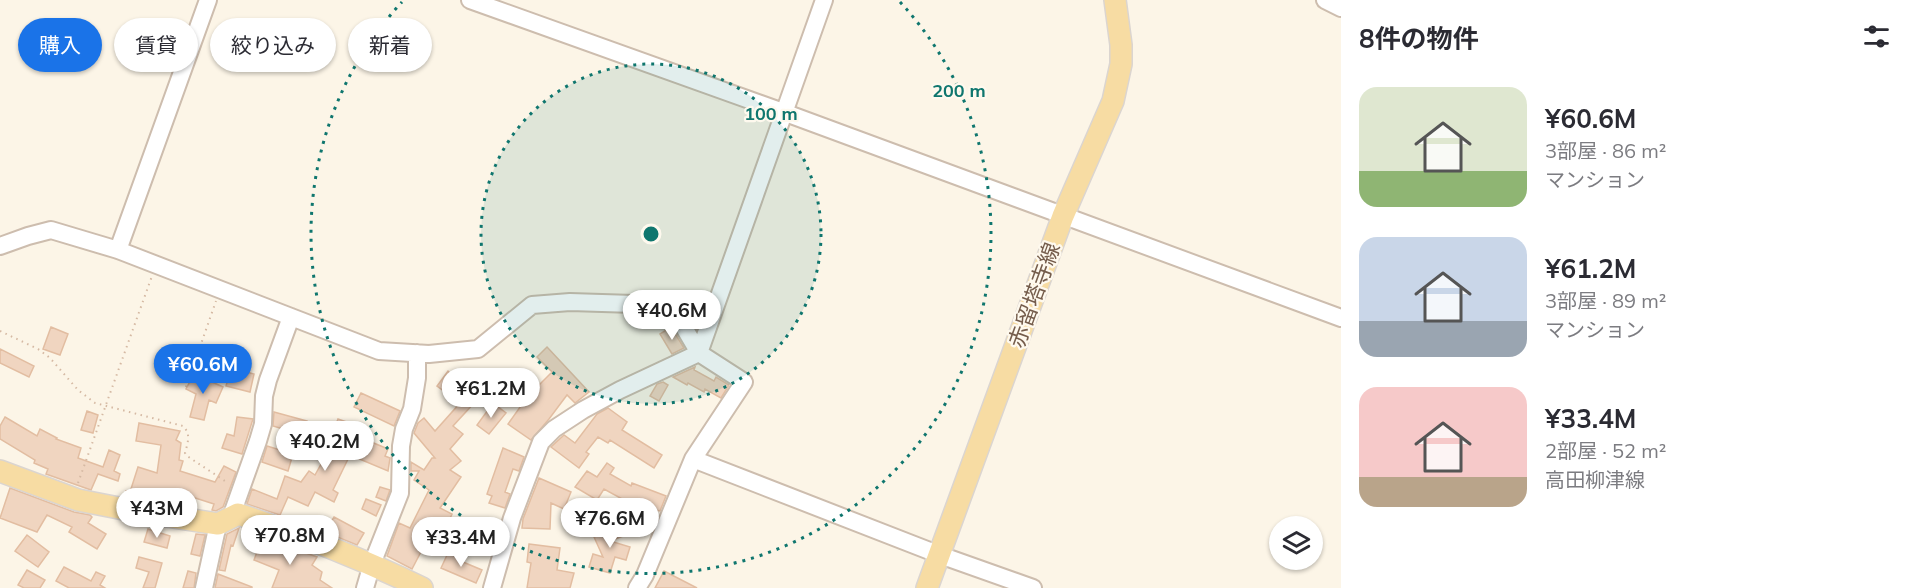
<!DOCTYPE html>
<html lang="ja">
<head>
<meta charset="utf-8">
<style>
	:root { --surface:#fff; --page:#f7f7f7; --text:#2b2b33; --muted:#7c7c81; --accent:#1a73e8 }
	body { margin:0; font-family:Mulish,"Noto Sans JP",sans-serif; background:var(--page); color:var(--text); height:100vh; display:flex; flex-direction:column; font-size:22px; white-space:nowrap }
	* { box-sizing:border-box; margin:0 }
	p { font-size:20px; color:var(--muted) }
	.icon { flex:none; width:33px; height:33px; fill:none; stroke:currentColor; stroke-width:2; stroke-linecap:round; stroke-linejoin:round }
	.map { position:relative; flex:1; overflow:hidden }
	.details { display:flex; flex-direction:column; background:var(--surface); width:570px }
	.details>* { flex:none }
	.banner { position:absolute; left:18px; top:18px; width:570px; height:54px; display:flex; gap:12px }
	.fabs { position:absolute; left:1269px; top:516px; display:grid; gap:12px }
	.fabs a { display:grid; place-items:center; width:54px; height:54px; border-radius:50%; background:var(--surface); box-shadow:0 2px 4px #0004; font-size:30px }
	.price { position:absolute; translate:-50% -51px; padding:0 14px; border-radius:21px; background:#fff; color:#222; font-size:20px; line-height:39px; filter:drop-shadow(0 2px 3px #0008) }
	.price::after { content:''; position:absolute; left:50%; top:36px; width:18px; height:14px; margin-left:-9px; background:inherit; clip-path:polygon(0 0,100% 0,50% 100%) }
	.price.selected { background:var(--accent); color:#fff }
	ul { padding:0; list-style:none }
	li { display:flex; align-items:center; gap:18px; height:150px; padding:0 18px }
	li span { display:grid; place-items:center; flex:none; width:168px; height:120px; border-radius:18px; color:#555 }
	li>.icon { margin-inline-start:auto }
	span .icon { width:72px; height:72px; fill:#fffc; stroke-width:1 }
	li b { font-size:26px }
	h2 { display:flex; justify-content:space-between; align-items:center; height:72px; padding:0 18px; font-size:26px }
	.tag { padding:0 21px; border-radius:27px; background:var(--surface); box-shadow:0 2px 4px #0004; font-size:21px; line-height:54px }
	.tag.selected { background:var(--accent); color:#fff }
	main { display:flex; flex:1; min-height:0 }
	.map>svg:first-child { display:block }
</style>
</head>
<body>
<main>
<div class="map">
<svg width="1341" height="588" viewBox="0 0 1341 588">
	<rect width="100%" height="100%" fill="#fcf5e7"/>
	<path fill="#f0d5c0" stroke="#e2bda1" stroke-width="1.5" d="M 691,301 L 703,305 L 696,325 L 687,313 Z
		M 51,327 L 68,334 L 60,355 L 43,349 Z
		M 671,327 L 684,348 L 672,354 L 660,334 Z
		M 547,347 L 589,392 L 575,403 L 567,395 L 549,419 L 531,440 L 508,424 L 528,396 L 510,379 L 516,371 L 538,386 L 552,372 L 537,357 Z
		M 0,349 L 34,366 L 29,377 L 0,363 Z
		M 695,367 L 694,370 L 714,381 L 716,377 L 729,385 L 721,398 L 705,389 L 704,392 L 688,383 L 687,385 L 673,377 Z
		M 231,368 L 254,374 L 250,392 L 226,386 Z
		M 448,371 L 465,384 L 474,373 L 483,380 L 489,372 L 497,378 L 453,426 L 463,434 L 450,449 L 461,461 L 450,470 L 461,477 L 440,508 L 452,514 L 445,529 L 435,525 L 412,569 L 387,556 L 399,523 L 410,528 L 429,490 L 414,480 L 419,471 L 411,471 L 411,462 L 424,470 L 432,458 L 435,458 L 414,433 L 418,423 L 424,418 L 435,431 L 460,403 L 437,386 Z
		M 194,374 L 223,387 L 216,403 L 209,400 L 204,420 L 190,417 L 196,394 L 186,389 Z
		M 663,382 L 668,385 L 659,401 L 650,396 L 657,384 Z
		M 361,393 L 400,411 L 394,426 L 354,407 Z
		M 493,403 L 506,413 L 489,434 L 477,425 Z
		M 608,408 L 627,422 L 622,430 L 662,455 L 654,468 L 610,440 L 608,443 L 598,437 L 586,452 L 589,454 L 579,468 L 551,447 L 564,435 L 575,443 L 597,414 Z
		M 87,411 L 98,415 L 93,433 L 81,430 Z
		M 274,412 L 307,421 L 303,435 L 273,426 Z
		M 5,417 L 37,436 L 40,429 L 57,438 L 56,439 L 81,448 L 78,458 L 103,467 L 109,450 L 120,455 L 114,471 L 120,474 L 118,481 L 98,474 L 91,490 L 46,474 L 48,469 L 34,463 L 35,460 L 0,439 L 0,426 Z
		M 237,417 L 253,419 L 242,454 L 222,448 L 227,434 L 234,436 Z
		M 338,419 L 355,425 L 352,434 L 388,449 L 385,456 L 390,458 L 388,471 L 350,455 L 333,490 L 338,493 L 334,502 L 315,492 L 308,506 L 288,497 L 280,515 L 247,504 L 252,489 L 277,499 L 285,476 L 301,482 L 309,471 L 315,475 L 325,457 L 331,460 L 340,440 L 331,437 Z
		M 139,423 L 180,431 L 176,440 L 181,443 L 179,460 L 183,461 L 180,471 L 215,482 L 224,466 L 236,472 L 223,507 L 216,511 L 212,510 L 214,504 L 186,495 L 182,506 L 173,504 L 174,502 L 140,491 L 139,499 L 125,496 L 126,491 L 130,492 L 138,467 L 157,473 L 161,445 L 136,441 Z
		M 267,446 L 293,454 L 288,471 L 262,462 Z
		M 503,448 L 524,457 L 519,471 L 513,469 L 505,492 L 510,494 L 505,508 L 489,503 L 492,496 L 487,494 Z
		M 607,463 L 614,468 L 610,474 L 631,486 L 632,483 L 666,496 L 660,511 L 655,510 L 654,514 L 625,503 L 626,501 L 604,489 L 597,500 L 575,487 L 587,471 L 597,477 Z
		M 539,478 L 571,492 L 564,509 L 551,503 L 550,529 L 522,528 L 523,519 Z
		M 380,487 L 390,490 L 386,501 L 376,497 Z
		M 10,488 L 74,512 L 90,515 L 92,517 L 88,523 L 106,534 L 97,549 L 69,532 L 72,527 L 47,515 L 37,532 L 0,518 Z
		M 366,499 L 381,505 L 376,516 L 362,509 Z
		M 334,517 L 364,533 L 357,545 L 325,532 Z
		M 628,524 L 631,533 L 610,541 L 630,547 L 626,560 L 615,557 L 610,573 L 589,567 L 593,554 L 603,557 L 594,537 Z
		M 239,528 L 233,546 L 231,545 L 225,571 L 219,570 L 227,534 Z
		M 148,529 L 170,536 L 167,548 L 144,542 Z
		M 196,534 L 205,535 L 200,556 L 191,554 Z
		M 27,535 L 49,552 L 38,567 L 15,551 Z
		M 263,536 L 275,540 L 275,542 L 317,557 L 312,565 L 322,572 L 320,580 L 332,588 L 272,588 L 279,570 L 254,560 Z
		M 529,544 L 560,548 L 557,570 L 574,573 L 570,588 L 527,588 L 531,563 L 527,562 Z
		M 448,553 L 464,560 L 463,562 L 482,570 L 476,583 L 441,568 Z
		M 139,557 L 162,563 L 155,588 L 143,588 L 149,572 L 136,568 Z
		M 64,567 L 91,581 L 96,572 L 105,576 L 100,585 L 105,588 L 69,588 L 56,581 Z
		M 27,570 L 45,580 L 40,588 L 24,588 L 18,585 Z
		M 188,571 L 196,573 L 194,588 L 183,588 Z
		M 664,571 L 697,588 L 655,588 Z
		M 218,574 L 252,587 L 252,588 L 215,588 Z"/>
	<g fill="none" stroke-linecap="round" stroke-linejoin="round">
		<defs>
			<path id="minor" d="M 470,0 L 783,112 L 1341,318
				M 1325,0 L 1341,8
				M 0,246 L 28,236 L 51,230 L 118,250 L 379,351 L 429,354 L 478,349 L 532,305 L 570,302 L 666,305 L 682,324 L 699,353 L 744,382 L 693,459 L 645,575 L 637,588
				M 118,250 L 208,0
				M 693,459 L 940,555 L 1033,588
				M 231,517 L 258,441 L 263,424 L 264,396 L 268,380 L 291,317
				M 204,588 L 218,524
				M 365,588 L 372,564 L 400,493 L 401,446 L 404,429 L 412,409 L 417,378 L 417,353
				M 492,588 L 512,518 L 541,442 L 554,429 L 583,410 L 620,390 L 699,353 L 824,0"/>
			<path id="major" d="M 0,471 L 78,500 L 134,511 L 218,524 L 238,514 C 301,535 362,559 422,588
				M 927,588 L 1063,216 L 1113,101 L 1121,64 L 1121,45 L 1115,0"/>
		</defs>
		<use href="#minor" stroke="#cdbdae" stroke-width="20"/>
		<use href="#major" stroke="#dbd5d0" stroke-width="24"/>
		<path stroke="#d5b9a3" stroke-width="2" stroke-dasharray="1.5 4.5" stroke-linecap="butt" d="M 0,331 L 38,349 L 50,358 L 78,390 L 95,403 L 183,426 C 191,434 188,442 185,453 L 187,456 L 228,483
			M 186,387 L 216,301
			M 78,483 L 152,276"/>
		<use href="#minor" stroke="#fff" stroke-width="16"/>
		<use href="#major" stroke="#f7dca3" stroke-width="21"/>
	</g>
	<circle cx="651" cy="234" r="170" fill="#0f766e" fill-opacity=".12"/>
	<g fill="none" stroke="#0f766e" stroke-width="3" stroke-dasharray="3 6">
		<circle cx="651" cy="234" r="170"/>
		<path d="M900 2A340 340 0 1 1 402 2"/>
	</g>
	<g text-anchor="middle" stroke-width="4.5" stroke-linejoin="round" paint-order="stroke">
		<g font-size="22" fill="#755d4c" stroke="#fef9ee">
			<text transform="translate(1034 295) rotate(-70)" y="8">赤留塔寺線</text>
		</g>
	</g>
	<circle cx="651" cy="234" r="9" fill="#0f766e" stroke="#fef9ee" stroke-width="3"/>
	<g font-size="18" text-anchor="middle" font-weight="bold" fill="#0f766e" stroke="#fef9ee" stroke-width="4.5" stroke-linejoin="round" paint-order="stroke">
		<text x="959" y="97">200 m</text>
		<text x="771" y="120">100 m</text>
	</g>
</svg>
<div class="fabs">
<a><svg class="icon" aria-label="layers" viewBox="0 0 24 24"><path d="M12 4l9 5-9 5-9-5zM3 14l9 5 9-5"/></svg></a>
</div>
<b class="price" style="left:672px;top:341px">¥40.6M</b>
<b class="price selected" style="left:203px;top:395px">¥60.6M</b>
<b class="price" style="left:491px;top:419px">¥61.2M</b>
<b class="price" style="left:325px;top:472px">¥40.2M</b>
<b class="price" style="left:157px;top:539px">¥43M</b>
<b class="price" style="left:610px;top:549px">¥76.6M</b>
<b class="price" style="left:290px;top:566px">¥70.8M</b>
<b class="price" style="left:461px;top:568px">¥33.4M</b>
<div class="banner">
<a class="tag selected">購入</a>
<a class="tag">賃貸</a>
<a class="tag">絞り込み</a>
<a class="tag">新着</a>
</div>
</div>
<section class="details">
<h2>8件の物件<svg class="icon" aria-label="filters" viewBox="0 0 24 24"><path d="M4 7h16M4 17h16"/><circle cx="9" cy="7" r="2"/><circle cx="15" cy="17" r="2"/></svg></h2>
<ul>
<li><span style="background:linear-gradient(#dfe7d0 70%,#8fb573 0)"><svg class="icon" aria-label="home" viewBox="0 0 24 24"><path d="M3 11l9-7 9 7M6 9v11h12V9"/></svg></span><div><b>¥60.6M</b><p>3部屋 · 86 m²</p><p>マンション</p></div></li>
<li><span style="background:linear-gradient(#c9d6e8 70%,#9aa5b1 0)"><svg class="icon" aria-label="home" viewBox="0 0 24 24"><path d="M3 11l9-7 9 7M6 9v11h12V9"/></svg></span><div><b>¥61.2M</b><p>3部屋 · 89 m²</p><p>マンション</p></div></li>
<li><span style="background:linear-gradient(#f6c9c9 75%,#b9a48a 0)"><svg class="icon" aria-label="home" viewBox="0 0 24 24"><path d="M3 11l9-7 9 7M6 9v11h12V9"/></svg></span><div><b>¥33.4M</b><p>2部屋 · 52 m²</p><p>高田柳津線</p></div></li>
</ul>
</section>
</main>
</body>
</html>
